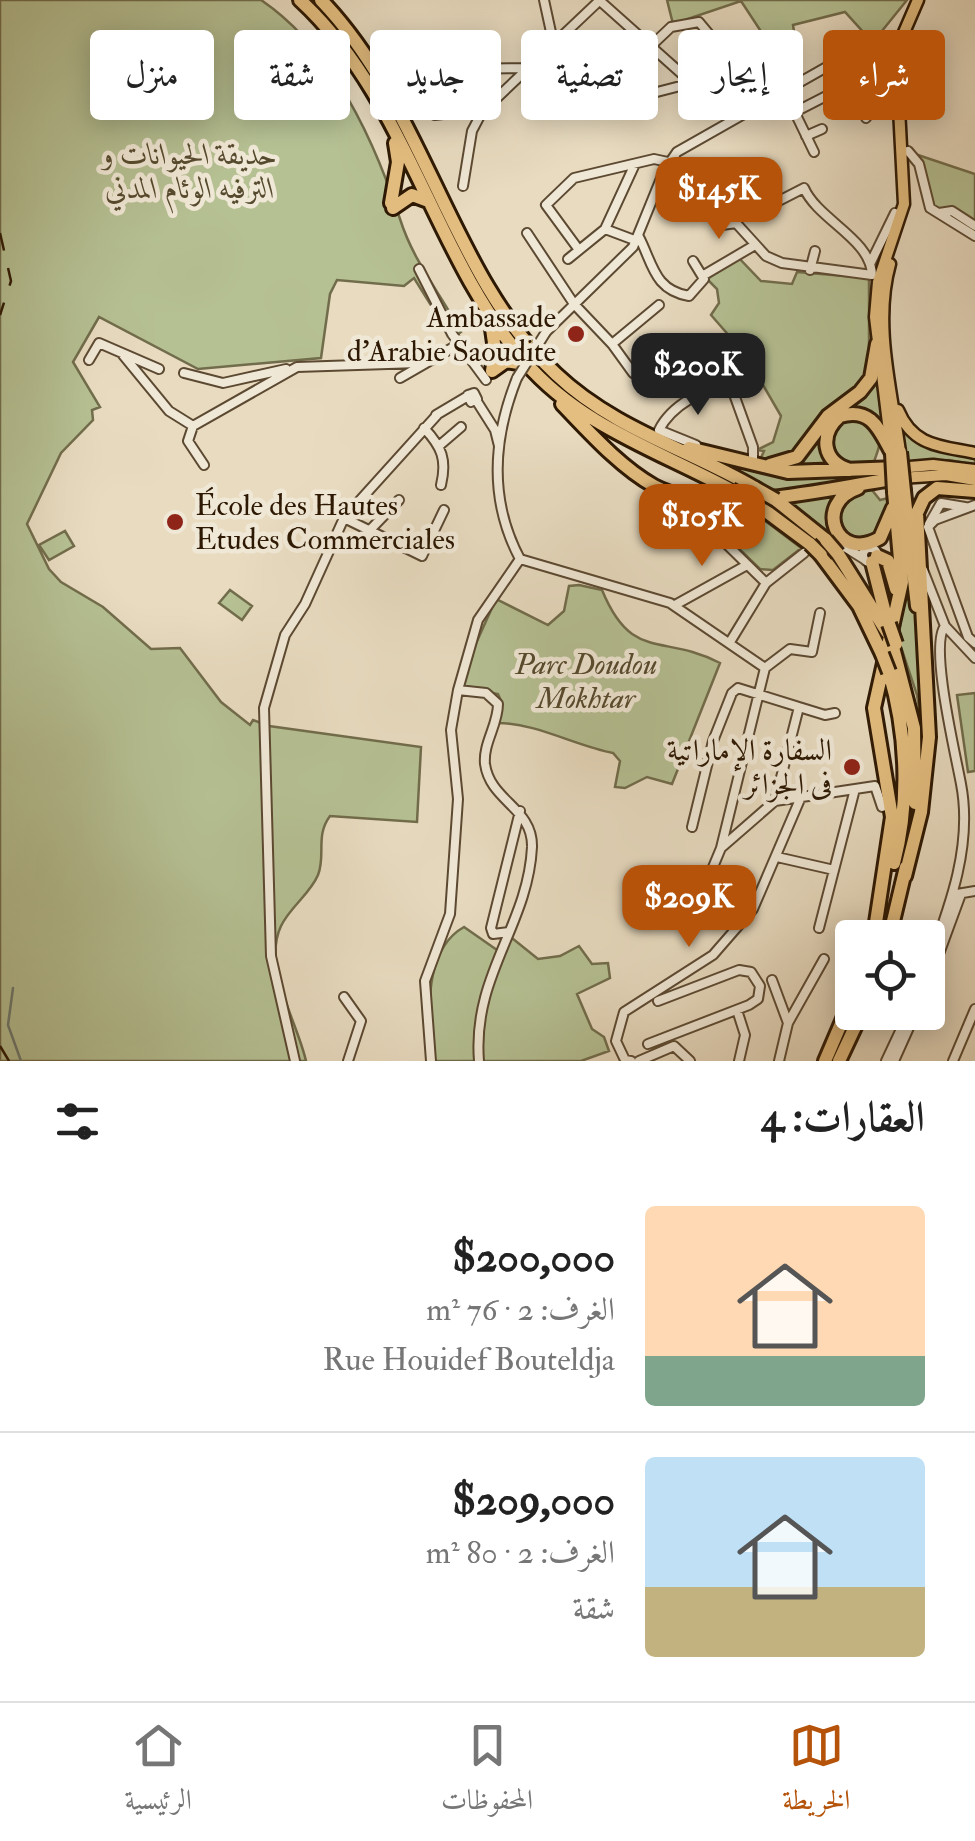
<!DOCTYPE html>
<html lang="ar">
<head>
<meta charset="utf-8">
<style>
	:root { --surface:#fff; --page:#f2f2f2; --text:#222; --muted:#767676; --line:#e0e0e0; --accent:#b45309 }
	body { margin:0; font-family:"IM FELL Double Pica",Amiri,serif; background:var(--page); color:var(--text); direction:rtl; height:100vh; display:flex; flex-direction:column; font-size:38px; white-space:nowrap }
	* { box-sizing:border-box; margin:0 }
	p { font-size:32px; color:var(--muted) }
	.icon { flex:none; width:55px; height:55px; fill:none; stroke:currentColor; stroke-width:2; stroke-linecap:round; stroke-linejoin:round }
	.map { position:relative; height:1061px; overflow:hidden; direction:ltr }
	.details { display:flex; flex-direction:column; background:var(--surface); flex:1 }
	.details>* { flex:none }
	.banner { position:absolute; left:30px; top:30px; width:915px; height:90px; direction:rtl; display:flex; gap:20px }
	.controls { position:absolute; left:835px; top:920px; display:grid; gap:20px }
	.controls a { display:grid; place-items:center; width:110px; height:110px; border-radius:10px; background:var(--surface); box-shadow:0 5px 25px #0003; font-size:50px }
	.price { position:absolute; translate:-50% -85px; padding:0 22px; border-radius:20px; background:var(--accent); color:#fff; font-size:32px; line-height:65px; filter:drop-shadow(0 2px 5px #0008) }
	.price::after { content:''; position:absolute; left:50%; top:60px; width:30px; height:22px; margin-left:-15px; background:inherit; clip-path:polygon(0 0,100% 0,50% 100%) }
	.price.current { background:#222; color:#fff }
	ul { padding:0; list-style:none }
	li { display:flex; align-items:center; gap:30px; height:250px; padding:0 50px }
	li+li { border-top:2px solid var(--line) }
	li span { display:grid; place-items:center; flex:none; width:280px; height:200px; border-radius:10px; color:#555 }
	li>.icon { margin-inline-start:auto }
	span .icon { width:120px; height:120px; fill:#fffc; stroke-width:1 }
	li b { font-size:42px }
	h2 { display:flex; justify-content:space-between; align-items:center; height:120px; padding:0 50px; font-size:42px }
	.tag { padding:0 35px; border-radius:10px; background:var(--surface); box-shadow:0 5px 25px #0003; font-size:35px; line-height:90px }
	.tag.current { background:var(--accent); color:#fff }
	.menu { display:flex; justify-content:space-around; align-items:center; height:140px; border-top:2px solid var(--line); background:var(--surface); font-size:28px; color:var(--muted) }
	.menu a { display:grid; justify-items:center; gap:5px }
	.menu .current { color:var(--accent) }
	.map>svg:first-child { display:block }
</style>
</head>
<body>
<div class="map">
<svg width="975" height="1061" viewBox="0 0 975 1061">
	<rect width="100%" height="100%" fill="#e8dbc0"/>
	<filter id="stains"><feTurbulence type="fractalNoise" baseFrequency=".002" numOctaves="4"/><feColorMatrix values="0 0 0 0 .2 0 0 0 0 .09 0 0 0 0 .02 0 0 0 .5 -.17"/></filter>
	<radialGradient id="worn" r=".72"><stop offset=".6" stop-color="#630" stop-opacity="0"/><stop offset="1" stop-color="#630" stop-opacity=".3"/></radialGradient>
	<path fill="#b5c093" stroke="#716c4b" stroke-width="2.5" d="M 0,0 L 261,0 C 332,48 374,139 400,219 C 414,263 441,294 461,332 L 452,339 L 414,278 L 404,286 L 337,280 L 330,294 L 321,358 L 198,369 L 99,317 L 73,362 L 100,407 L 92,410 L 93,420 L 61,453 L 27,524 L 49,569 L 61,582 L 103,607 L 151,649 L 180,648 L 221,702 L 250,725 L 253,720 L 269,726 L 421,747 L 417,822 L 330,816 C 315,836 326,855 318,875 C 310,894 290,907 281,926 C 262,966 297,1021 306,1061 L 0,1061 Z
		M 667,0 L 907,0 L 882,31 L 866,35 L 845,12 L 793,25 L 799,65 L 776,80 L 768,42 L 741,1 L 673,24 Z
		M 915,154 L 975,174 L 975,222 L 950,207 L 935,212 C 925,192 929,172 915,154 Z
		M 737,256 L 761,281 L 792,284 L 797,272 L 869,278 L 869,375 L 860,388 L 823,413 L 794,453 L 760,460 L 764,451 L 757,450 L 773,442 L 781,416 L 745,354 L 711,315 L 719,303 L 717,289 L 707,279 Z
		M 876,373 L 883,430 L 871,415 L 829,423 L 834,465 L 781,467 C 811,454 850,400 876,373 Z
		M 860,416 C 885,442 883,434 873,465 L 853,467 L 830,453 L 836,422 Z
		M 900,418 L 915,437 L 975,455 L 975,465 L 949,460 L 905,463 Z
		M 695,454 L 780,475 L 879,475 L 879,479 L 777,491 Z
		M 846,490 L 831,539 L 784,500 Z
		M 872,490 L 880,500 L 888,498 L 889,510 L 874,537 L 856,540 C 828,520 840,494 872,490 Z
		M 901,491 L 923,677 L 923,734 L 917,695 L 898,638 L 907,586 Z
		M 743,504 L 813,557 L 800,549 L 773,570 L 760,569 L 705,516 L 707,507 Z
		M 65,531 L 74,546 L 49,560 L 39,545 Z
		M 579,585 L 602,590 C 632,663 663,633 720,663 L 672,784 L 647,777 L 625,788 L 615,787 L 620,761 L 613,753 C 576,746 536,723 498,723 L 502,703 L 498,694 L 462,687 L 473,650 L 496,599 L 548,625 L 564,611 L 569,586 Z
		M 230,590 L 252,606 L 242,620 L 219,603 Z
		M 975,693 L 975,771 L 968,772 L 957,695 Z
		M 464,927 L 497,950 L 512,938 L 538,959 L 560,956 L 579,946 L 592,964 L 608,963 L 610,978 L 577,994 L 592,1029 L 604,1037 L 609,1051 L 581,1061 L 429,1061 C 430,1019 421,951 464,927 Z"/>
	<g fill="none" stroke-linecap="round" stroke-linejoin="round">
		<path stroke="#6d796f" stroke-width="2.5" d="M 13,988 L 8,1025 L 21,1061"/>
		<defs>
			<path id="minor" d="M 544,0 L 554,46
				M 599,0 L 692,83 L 765,101
				M 651,46 L 671,27 L 699,22 L 765,101
				M 785,92 L 814,152
				M 653,93 L 692,83
				M 484,109 L 435,115 L 429,96 L 414,90 C 445,64 490,69 528,68
				M 795,112 L 834,92
				M 866,118 L 877,103 L 899,105
				M 806,136 L 822,129
				M 908,151 L 919,164 L 930,208 L 975,236
				M 463,186 L 472,131 L 482,112 L 600,0
				M 939,213 L 952,211 L 975,226
				M 722,225 L 736,223 L 766,256 L 782,263 L 872,275 C 871,239 818,220 804,188 L 765,208
				M 605,229 L 637,241
				M 527,233 L 574,304 L 612,344 L 633,373 L 704,343
				M 639,237 C 653,264 654,290 689,296 L 704,279 L 693,261
				M 579,250 L 546,205 L 574,178 L 654,159 L 668,162
				M 568,259 L 605,229 L 635,164
				M 871,262 L 895,213
				M 419,269 L 452,334 L 486,380
				M 810,270 L 815,251
				M 704,275 L 755,245
				M 546,332 L 633,247 L 664,171 L 677,152 L 846,56 L 905,35
				M 612,344 L 659,305
				M 123,355 L 169,411 L 193,426 L 297,367 L 418,363 L 433,358
				M 89,360 L 99,343 L 159,369
				M 184,373 L 223,383 L 286,369
				M 400,378 L 459,344
				M 517,378 C 493,438 489,501 520,559 L 670,603 L 765,668 L 721,848 L 775,801 L 875,786 L 882,807
				M 474,393 L 477,399 L 471,402 L 468,395 Z
				M 476,400 L 495,430 L 499,446
				M 436,415 L 468,396
				M 193,426 L 188,441 L 204,465
				M 424,428 C 442,447 447,460 441,485
				M 440,445 L 461,427
				M 696,445 L 659,430 C 671,406 705,386 731,386 L 753,447 L 753,464
				M 686,499 L 695,504 L 705,523 L 766,583
				M 975,505 L 935,520 L 928,527 L 968,637 L 975,643
				M 344,518 L 422,556 L 444,510
				M 929,524 L 941,503 L 965,507
				M 369,531 L 399,500
				M 700,537 L 724,542
				M 840,544 L 864,559
				M863 555a7 7 0 1 1 14 0a7 7 0 1 1-14 0Z
				M 923,570 L 945,626 L 975,658
				M 675,605 L 747,565
				M 730,642 L 766,583 L 804,553
				M 765,668 L 790,649 L 812,652 L 820,613
				M 799,707 L 825,715 L 835,713
				M 692,827 L 713,741 L 732,693 L 738,688 L 799,707 L 775,801
				M 777,857 L 834,870
				M 957,894 L 975,891
				M 701,900 L 750,912
				M 683,908 L 695,910 L 721,848
				M 819,928 L 855,789
				M 509,932 L 493,934 L 491,928 L 520,811
				M 928,965 C 949,908 973,846 961,784 C 956,756 929,645 945,626
				M 772,980 L 788,1023 L 779,1061
				M 928,984 L 961,894
				M 344,997 L 361,1021 L 348,1061
				M 737,1010 L 745,1035 L 739,1061
				M 788,1023 L 824,959
				M 648,1044 L 749,1005 L 758,999 L 760,986 L 751,972 L 739,970 L 658,1001
				M 295,1061 L 271,956 L 264,708 L 285,635 L 305,604 L 344,518 L 437,415
				M 431,1061 L 425,981 L 450,914 L 458,799 L 451,730 L 458,690
				M 479,1061 C 472,975 528,926 532,847 C 533,808 490,801 485,764 C 483,743 498,725 498,704 L 486,693 L 458,690 L 478,620 L 520,559
				M 631,1061 L 625,1060 L 616,1041 L 624,1012 L 713,955 L 753,909 L 801,797
				M 639,1061 L 674,1046 L 690,1061
				M 886,1061 L 909,1012
				M 894,1061 L 916,1012
				M 953,1061 L 975,1009"/>
			<path id="major" d="M 890,264 C 873,324 892,392 900,452
				M 898,410 C 913,447 942,446 975,453
				M 891,448 L 875,317 L 878,282 L 904,204 L 896,51 L 918,0
				M 898,468 L 933,465 L 975,470
				M 900,478 L 946,475 L 975,480"/>
			<path id="highway" d="M 300,0 C 408,100 431,252 525,362 C 580,426 659,451 731,490
				M 321,0 C 426,109 450,276 556,374 C 614,429 688,449 755,488
				M 391,203 L 398,162 L 395,143
				M 393,208 L 412,195 L 428,201
				M 491,322 L 495,350 L 492,371
				M 492,371 L 506,361 L 525,364
				M 562,404 C 589,432 620,467 654,486 C 716,519 831,487 899,478
				M 689,448 L 788,472 L 898,468
				M 770,465 L 797,457 L 828,416 L 860,392 L 871,378 L 877,344
				M 850,470 C 822,462 819,434 840,416 C 871,407 879,429 892,453
				M 858,488 C 813,503 836,564 880,538 L 893,508
				M 904,491 L 917,606
				M 776,500 L 826,540
				M 755,503 L 810,544
				M 838,554 L 887,632
				M 821,555 L 859,606 L 882,654
				M 877,556 L 888,561 L 896,589
				M 872,562 L 886,617
				M 894,651 L 914,728 L 915,803
				M 889,672 C 907,733 910,801 894,863
				M 905,876 L 921,812 L 929,737 L 917,513 L 924,498 L 937,488 L 975,491
				M 875,929 L 892,817 L 874,708 L 902,582 L 894,492
				M 889,938 L 906,867
				M 825,1061 L 852,998
				M 839,1061 L 862,1012"/>
		</defs>
		<use href="#minor" stroke="#5c4932" stroke-width="12"/>
		<use href="#major" stroke="#2d1803" stroke-width="15"/>
		<use href="#highway" stroke="#2d1803" stroke-width="18"/>
		<use href="#minor" stroke="#f0e8d6" stroke-width="8"/>
		<use href="#major" stroke="#e4be80" stroke-width="10"/>
		<use href="#highway" stroke="#e4be80" stroke-width="12"/>
		<path stroke="#2d1803" stroke-width="2.5" stroke-dasharray="18 18" stroke-linecap="butt" d="M 0,233 L 11,281 L 0,315
			M 0,1046 L 9,1061"/>
		<defs>
			<path id="minor-bridge" d="M 517,378 L 546,332"/>
			<path id="highway-bridge" d="M 900,452 L 904,491
				M 892,453 L 894,492
				M 755,488 L 776,500
				M 731,490 L 755,503
				M 826,540 L 838,554
				M 810,544 L 821,555
				M 889,624 L 896,644
				M 882,654 L 889,672"/>
		</defs>
		<use href="#minor-bridge" stroke="#5c4932" stroke-width="12" stroke-linecap="butt"/>
		<use href="#highway-bridge" stroke="#2d1803" stroke-width="18" stroke-linecap="butt"/>
		<use href="#minor-bridge" stroke="#f0e8d6" stroke-width="8"/>
		<use href="#highway-bridge" stroke="#e4be80" stroke-width="12"/>
	</g>
	<g fill="#8f2418" stroke="#f0e8d6" stroke-width="4">
		<circle cx="576" cy="334" r="10"/>
		<circle cx="175" cy="522" r="10"/>
		<circle cx="852" cy="767" r="10"/>
	</g>
	<g text-anchor="middle" stroke-width="9" stroke-linejoin="round" paint-order="stroke">
		<g font-size="30" font-style="italic" fill="#564a2e" stroke="#f0e8d6">
			<text x="190" y="164">حديقة الحيوانات و<tspan x="190" dy="34">الترفيه الوئام المدني</tspan></text>
			<text x="586" y="674">Parc Doudou<tspan x="586" dy="34">Mokhtar</tspan></text>
		</g>
		<g font-size="30" fill="#2d1803" stroke="#f0e8d6" text-anchor="end">
			<text x="556" y="327">Ambassade<tspan x="556" dy="34">d'Arabie Saoudite</tspan></text>
			<text x="195" y="515" text-anchor="start">École des Hautes<tspan x="195" dy="34">Etudes Commerciales</tspan></text>
			<text x="832" y="760">السفارة الإماراتية<tspan x="832" dy="34">فى الجزائر</tspan></text>
		</g>
	</g>
	<rect width="100%" height="100%" filter="url(#stains)"/>
	<rect width="100%" height="100%" fill="url(#worn)"/>
</svg>
<div class="controls">
<a><svg class="icon" aria-label="locate" viewBox="0 0 24 24"><circle cx="12" cy="12" r="6"/><path d="M12 2v4M12 18v4M2 12h4M18 12h4"/></svg></a>
</div>
<b class="price" style="left:719px;top:242px">$145K</b>
<b class="price current" style="left:698px;top:418px">$200K</b>
<b class="price" style="left:702px;top:569px">$105K</b>
<b class="price" style="left:689px;top:950px">$209K</b>
<div class="banner">
<a class="tag current">شراء</a>
<a class="tag">إيجار</a>
<a class="tag">تصفية</a>
<a class="tag">جديد</a>
<a class="tag">شقة</a>
<a class="tag">منزل</a>
</div>
</div>
<section class="details">
<h2>العقارات: 4<svg class="icon" aria-label="filters" viewBox="0 0 24 24"><path d="M4 7h16M4 17h16"/><circle cx="9" cy="7" r="2"/><circle cx="15" cy="17" r="2"/></svg></h2>
<ul>
<li><span style="background:linear-gradient(#ffd9b3 75%,#7fa58c 0)"><svg class="icon" aria-label="home" viewBox="0 0 24 24"><path d="M3 11l9-7 9 7M6 9v11h12V9"/></svg></span><div><b>$200,000</b><p>الغرف: 2 · 76 m²</p><p>Rue Houidef Bouteldja</p></div></li>
<li><span style="background:linear-gradient(#bfe0f5 65%,#c2b280 0)"><svg class="icon" aria-label="home" viewBox="0 0 24 24"><path d="M3 11l9-7 9 7M6 9v11h12V9"/></svg></span><div><b>$209,000</b><p>الغرف: 2 · 80 m²</p><p>شقة</p></div></li>
</ul>
</section>
<nav class="menu">
<a class="current"><svg class="icon" aria-label="map" viewBox="0 0 24 24"><path d="M3 6l6-2 6 2 6-2v14l-6 2-6-2-6 2zM9 4v14M15 6v14"/></svg>الخريطة</a>
<a><svg class="icon" aria-label="saved" viewBox="0 0 24 24"><path d="M7 4h10v16l-5-4-5 4z"/></svg>المحفوظات</a>
<a><svg class="icon" aria-label="home" viewBox="0 0 24 24"><path d="M3 11l9-7 9 7M6 9v11h12V9"/></svg>الرئيسية</a>
</nav>
</body>
</html>
